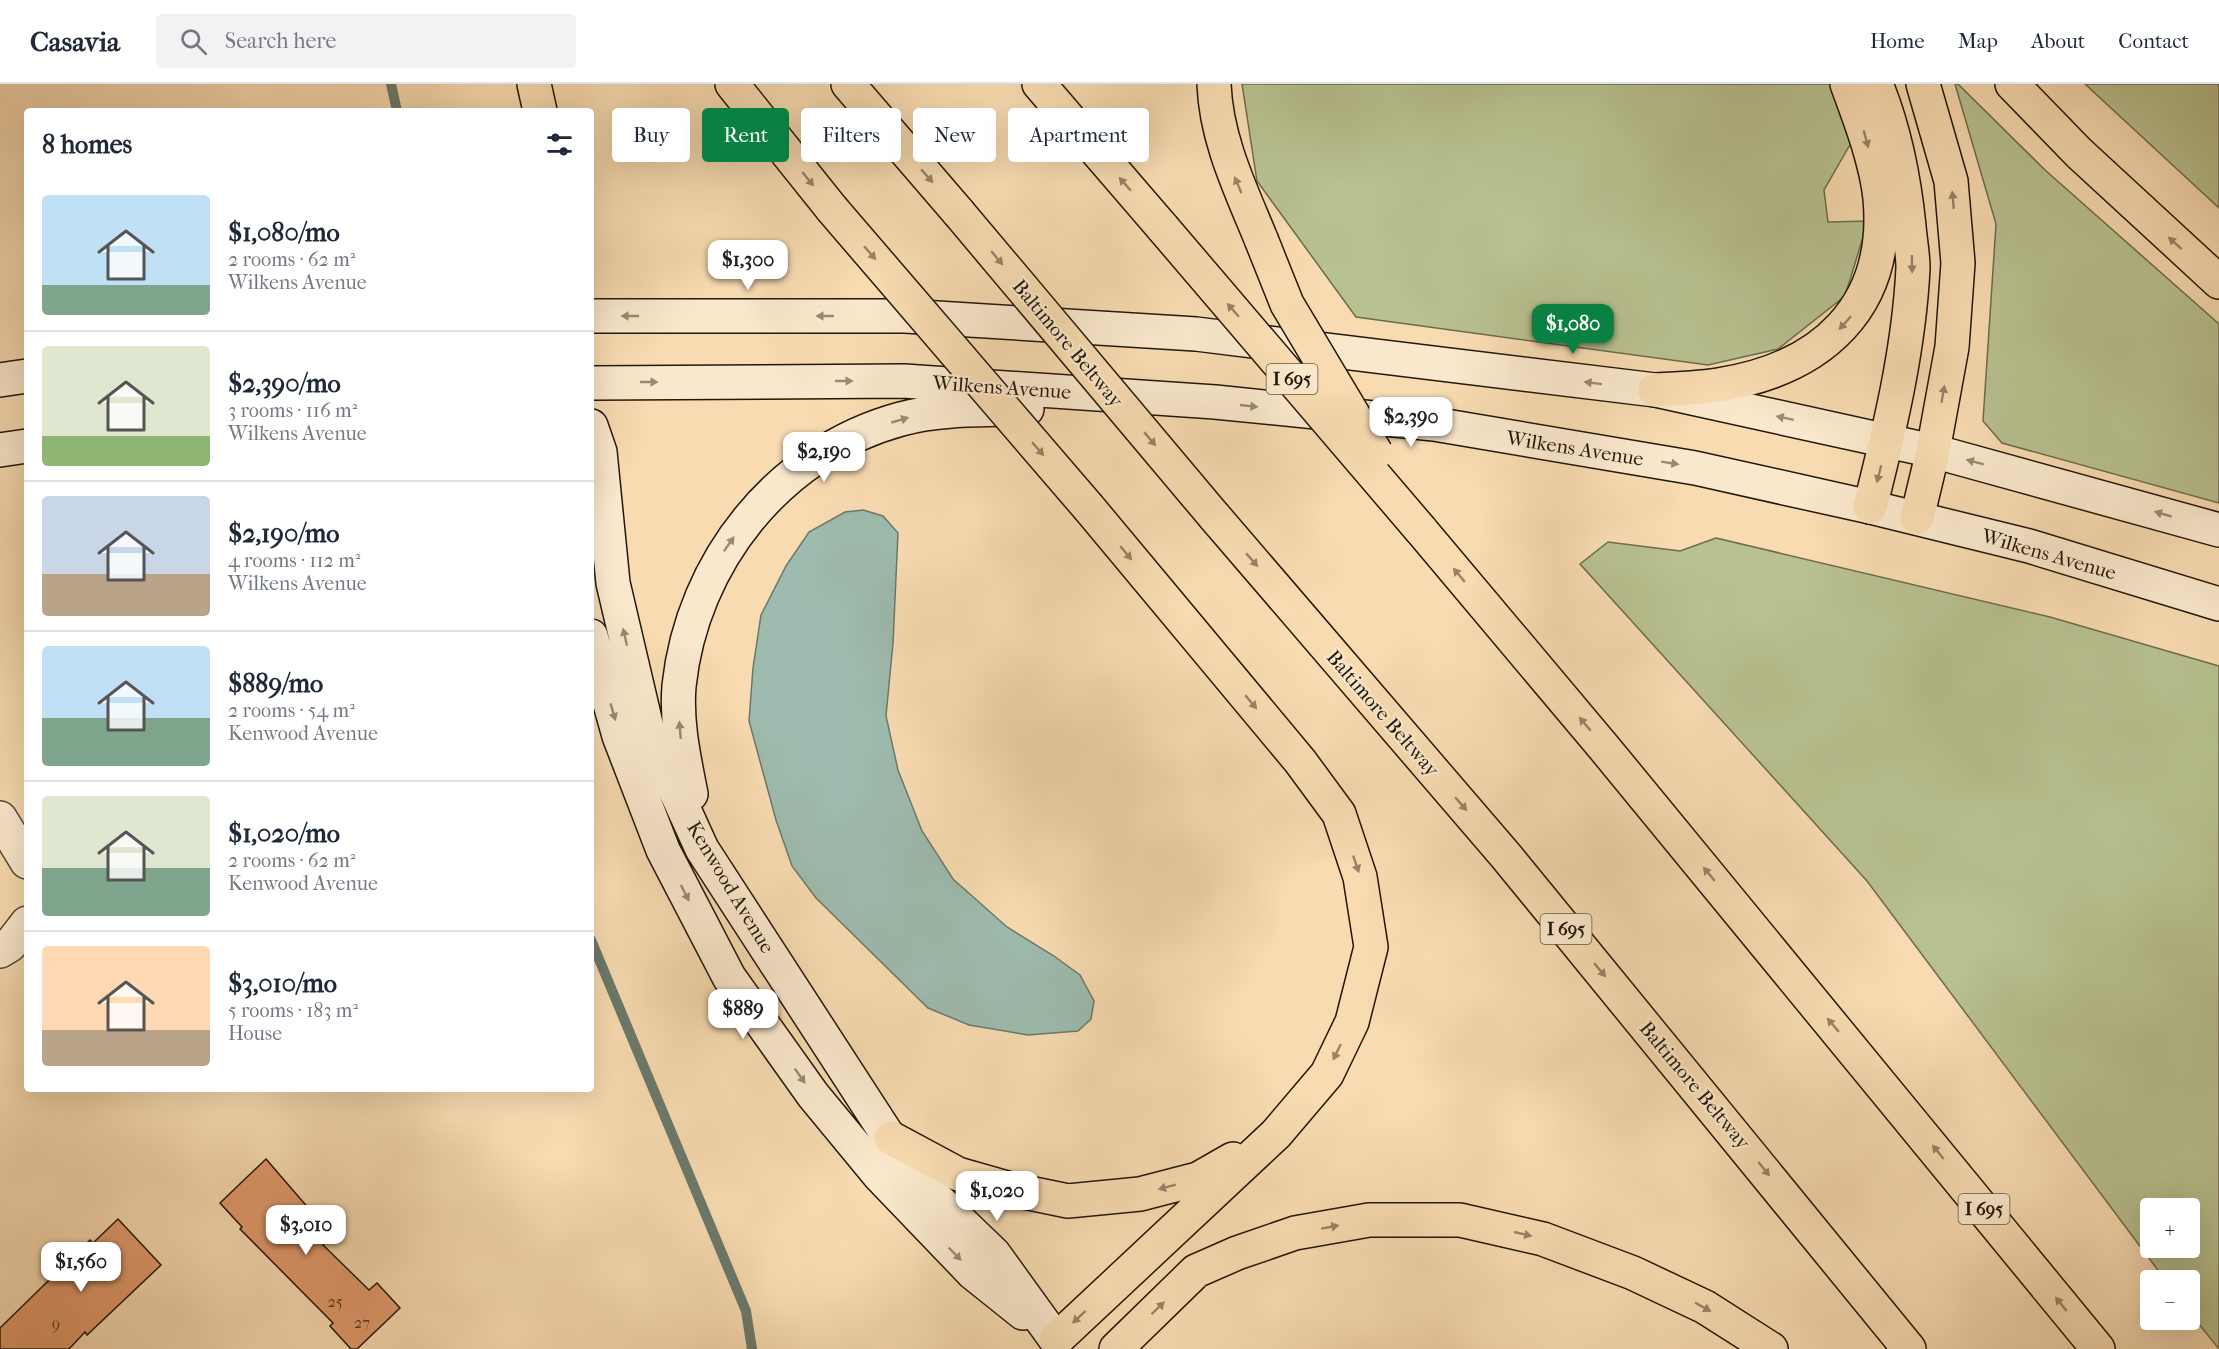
<!DOCTYPE html>
<html lang="en">
<head>
<meta charset="utf-8">
<style>
	:root { --surface:#fff; --page:#f2f2f3; --text:#1f2937; --muted:#747a83; --line:#e0e1e3; --accent:#0b8043 }
	body { margin:0; font-family:"IM FELL French Canon",serif; background:var(--page); color:var(--text); height:100vh; display:flex; flex-direction:column; font-size:22px; white-space:nowrap }
	* { box-sizing:border-box; margin:0 }
	p { font-size:20px; color:var(--muted) }
	.icon { flex:none; width:33px; height:33px; fill:none; stroke:currentColor; stroke-width:2; stroke-linecap:round; stroke-linejoin:round }
	.map { position:relative; flex:1; overflow:hidden }
	.side { position:absolute; left:24px; top:24px; width:570px; height:984px; display:flex; flex-direction:column; background:var(--surface); border-radius:6px; box-shadow:0 6px 24px #0002 }
	.side>* { flex:none }
	.hud { position:absolute; left:612px; top:24px; width:570px; height:54px; display:flex; gap:12px }
	.controls { position:absolute; left:2140px; top:1114px; display:grid; gap:12px }
	.controls a { display:grid; place-items:center; width:60px; height:60px; border-radius:6px; background:var(--surface); box-shadow:0 6px 24px #0002; font-size:30px }
	.price { position:absolute; translate:-50% -51px; padding:0 14px; border-radius:12px; background:#fff; color:#222; font-size:20px; line-height:39px; filter:drop-shadow(0 2px 3px #0008) }
	.price::after { content:''; position:absolute; left:50%; top:36px; width:18px; height:14px; margin-left:-9px; background:inherit; clip-path:polygon(0 0,100% 0,50% 100%) }
	.price.on { background:var(--accent); color:#fff }
	ul { padding:0; list-style:none }
	li { display:flex; align-items:center; gap:18px; height:150px; padding:0 18px }
	li+li { border-top:2px solid var(--line) }
	li span { display:grid; place-items:center; flex:none; width:168px; height:120px; border-radius:6px; color:#555 }
	li>.icon { margin-inline-start:auto }
	span .icon { width:72px; height:72px; fill:#fffc; stroke-width:1 }
	li b { font-size:26px }
	h2 { display:flex; justify-content:space-between; align-items:center; height:72px; padding:0 18px; font-size:26px }
	.tag { padding:0 21px; border-radius:6px; background:var(--surface); box-shadow:0 6px 24px #0002; font-size:21px; line-height:54px }
	.tag.on { background:var(--accent); color:#fff }
	header { display:flex; align-items:center; gap:36px; box-sizing:border-box; height:84px; padding:0 30px; background:var(--surface); border-bottom:2px solid var(--line) }
	header strong { font-size:28px }
	nav { display:flex; gap:33px; margin-inline-start:auto; font-size:21px }
	.search { width:420px; height:54px; background:var(--page); display:flex; align-items:center; gap:15px; box-sizing:border-box; padding:0 21px; border-radius:6px; color:var(--muted); font-size:22px }
	.map>svg:first-child { display:block }
</style>
</head>
<body>
<header>
<strong>Casavia</strong>
<div class="search"><svg class="icon" aria-label="search" viewBox="0 0 24 24"><circle cx="10" cy="10" r="6"/><path d="M15 15l6 6"/></svg>Search here</div>
<nav><a>Home</a><a>Map</a><a>About</a><a>Contact</a></nav>
</header>
<div class="map">
<svg width="2219" height="1265" viewBox="0 0 2219 1265">
	<rect width="100%" height="100%" fill="#f8dbb1"/>
	<filter id="stains"><feTurbulence type="fractalNoise" baseFrequency=".00333" numOctaves="4"/><feColorMatrix values="0 0 0 0 .2 0 0 0 0 .09 0 0 0 0 .02 0 0 0 .5 -.17"/></filter>
	<radialGradient id="worn" r=".72"><stop offset=".6" stop-color="#630" stop-opacity="0"/><stop offset="1" stop-color="#630" stop-opacity=".3"/></radialGradient>
	<path fill="#b8c190" stroke="#6c6c4d" stroke-width="1.5" fill-rule="evenodd" d="M 1242,0 L 1831,0 L 1851,59 L 1824,106 L 1828,138 L 1868,137 L 1845,212 L 1778,265 L 1708,281 L 1356,233 L 1257,97 Z
		M 1955,0 L 1958,0 L 2045,86 L 2219,240 L 2219,419 L 2002,359 L 1983,337 L 1996,140 Z
		M 2085,0 L 2219,0 L 2219,124 Z
		M 1716,454 L 2050,533 L 2219,582 L 2219,1265 L 2190,1229 L 2190,1197 L 2166,1197 L 1867,797 L 1580,480 L 1608,458 L 1680,467 ZM 2151,1125 L 2190,1125 L 2190,1164 L 2151,1164 Z"/>
	<path fill="#9dbbae" stroke="#6b796c" stroke-width="1.5" d="M 863,426 L 883,432 L 898,449 L 893,559 L 886,632 L 898,686 L 922,747 L 953,795 L 1007,843 L 1054,872 L 1080,891 L 1094,917 L 1091,935 L 1078,947 L 1028,951 L 969,941 L 928,924 L 816,814 L 792,782 L 776,736 L 749,637 L 753,584 L 761,531 L 786,482 L 809,448 L 845,428 Z"/>
	<g fill="none" stroke-linecap="round" stroke-linejoin="round">
		<path stroke="#6b796c" stroke-width="10" d="M 391,0 L 397,27
			M 591,856 L 746,1227 L 752,1265"/>
	</g>
	<path fill="#e19a6c" stroke="#21170a" stroke-width="1.5" d="M 266,1075 L 310,1126 L 302,1134 L 325,1158 L 323,1161 L 369,1206 L 377,1199 L 400,1224 L 357,1265 L 351,1265 L 330,1242 L 333,1239 L 240,1145 L 242,1143 L 220,1119 Z
		M 118,1135 L 161,1181 L 87,1251 L 85,1248 L 69,1265 L 0,1265 L 0,1244 L 90,1156 L 93,1159 Z"/>
	<g fill="none" stroke-linecap="round" stroke-linejoin="round">
		<defs>
			<path id="street" d="M 0,734 L 27,778
				M 0,867 L 10,861 L 27,839"/>
			<path id="secondary" d="M 591,232 L 905,232 L 1196,250 L 1655,306 L 1933,367 L 2219,446
				M 0,296 L 27,292
				M 591,299 L 904,297 L 1215,318 L 1434,340 L 1695,384 L 1870,423 L 2029,462 L 2219,520
				M 591,342 L 600,368 L 613,499 L 647,644 L 702,765 L 916,1095 L 994,1170 L 1056,1256
				M 0,366 L 27,362
				M 591,552 L 619,652 L 663,766 L 729,893 L 813,1011 L 879,1091 L 973,1189 L 1023,1229
				M 691,710 C 684,674 676,639 679,602 C 692,478 779,368 901,335 C 941,324 986,326 1027,325"/>
			<path id="highway" d="M 534,0 L 540,27
				M 732,0 L 832,125
				M 848,0 L 959,129
				M 1039,0 L 1163,144
				M 1214,0 C 1216,55 1240,104 1261,155
				M 2012,0 L 2079,69 L 2219,198
				M 1655,306 C 1676,305 1697,304 1718,301 C 1822,285 1890,223 1880,114 C 1876,77 1860,35 1847,0
				M 1870,423 C 1890,344 1909,265 1913,184 C 1913,170 1910,156 1909,142 C 1904,93 1895,46 1876,0
				M 1214,432 L 1506,772 L 1909,1265
				M 1917,434 L 1933,367 L 1952,263 L 1958,179 L 1951,97 L 1923,0
				M 1421,446 L 1606,666 L 2098,1265
				M 891,1054 L 958,1090 L 1014,1106 L 1068,1117 L 1140,1110 L 1198,1095 L 1233,1075
				M 1056,1256 L 1276,1050 L 1327,990 L 1352,938 L 1371,863 L 1360,793 L 1339,730 L 1300,677 L 1089,424
				M 1116,1265 L 1196,1187 L 1237,1169 L 1295,1149 L 1369,1136 L 1460,1136 L 1543,1155 L 1633,1189 L 1705,1223 L 1771,1265"/>
		</defs>
		<use href="#street" stroke="#574834" stroke-width="36"/>
		<use href="#secondary" stroke="#21170a" stroke-width="36"/>
		<use href="#highway" stroke="#21170a" stroke-width="36"/>
		<use href="#street" stroke="#fae8cc" stroke-width="33"/>
		<use href="#secondary" stroke="#fae8cc" stroke-width="33"/>
		<use href="#highway" stroke="#f8dbb1" stroke-width="33"/>
		<defs>
			<path id="highway-bridge" d="M 832,125 L 1089,424
				M 959,129 L 1214,432
				M 1163,144 L 1421,446
				M 1261,155 L 1287,220 L 1376,369"/>
		</defs>
		<use href="#highway-bridge" stroke="#21170a" stroke-width="36" stroke-linecap="butt"/>
		<use href="#highway-bridge" stroke="#f8dbb1" stroke-width="33"/>
	</g>
	<defs><path id="oneway-solid" d="M-6-.8H1V-3.2L6.5 0L1 3.2V.8H-6Z" transform="scale(1.5)"/></defs>
	<g fill="#978366">
		<use href="#oneway-solid" transform="translate(1866 55) rotate(75)"/>
		<use href="#oneway-solid" transform="translate(927 92) rotate(49)"/>
		<use href="#oneway-solid" transform="translate(808 95) rotate(51)"/>
		<use href="#oneway-solid" transform="translate(1125 100) rotate(-131)"/>
		<use href="#oneway-solid" transform="translate(1238 101) rotate(-113)"/>
		<use href="#oneway-solid" transform="translate(1953 116) rotate(-95)"/>
		<use href="#oneway-solid" transform="translate(2175 159) rotate(-138)"/>
		<use href="#oneway-solid" transform="translate(870 169) rotate(49)"/>
		<use href="#oneway-solid" transform="translate(997 174) rotate(50)"/>
		<use href="#oneway-solid" transform="translate(1912 180) rotate(89)"/>
		<use href="#oneway-solid" transform="translate(1233 226) rotate(-131)"/>
		<use href="#oneway-solid" transform="translate(1845 239) rotate(132)"/>
		<use href="#oneway-solid" transform="translate(1943 310) rotate(-80)"/>
		<use href="#oneway-solid" transform="translate(1150 355) rotate(50)"/>
		<use href="#oneway-solid" transform="translate(1038 365) rotate(49)"/>
		<use href="#oneway-solid" transform="translate(1879 390) rotate(104)"/>
		<use href="#oneway-solid" transform="translate(1126 469) rotate(50)"/>
		<use href="#oneway-solid" transform="translate(1252 476) rotate(49)"/>
		<use href="#oneway-solid" transform="translate(1459 491) rotate(-130)"/>
		<use href="#oneway-solid" transform="translate(1251 618) rotate(50)"/>
		<use href="#oneway-solid" transform="translate(1585 640) rotate(-130)"/>
		<use href="#oneway-solid" transform="translate(1461 720) rotate(49)"/>
		<use href="#oneway-solid" transform="translate(1356 780) rotate(71)"/>
		<use href="#oneway-solid" transform="translate(1709 790) rotate(-130)"/>
		<use href="#oneway-solid" transform="translate(1600 886) rotate(50)"/>
		<use href="#oneway-solid" transform="translate(1833 941) rotate(-130)"/>
		<use href="#oneway-solid" transform="translate(1337 968) rotate(116)"/>
		<use href="#oneway-solid" transform="translate(1938 1068) rotate(-129)"/>
		<use href="#oneway-solid" transform="translate(1764 1085) rotate(51)"/>
		<use href="#oneway-solid" transform="translate(1167 1103) rotate(165)"/>
		<use href="#oneway-solid" transform="translate(1330 1143) rotate(-10)"/>
		<use href="#oneway-solid" transform="translate(1523 1150) rotate(13)"/>
		<use href="#oneway-solid" transform="translate(2061 1220) rotate(-129)"/>
		<use href="#oneway-solid" transform="translate(1703 1223) rotate(29)"/>
		<use href="#oneway-solid" transform="translate(1158 1224) rotate(-44)"/>
		<use href="#oneway-solid" transform="translate(1079 1233) rotate(137)"/>
	</g>
	<g fill="#988a75">
		<use href="#oneway-solid" transform="translate(630 232) rotate(180)"/>
		<use href="#oneway-solid" transform="translate(825 232) rotate(180)"/>
		<use href="#oneway-solid" transform="translate(844 297)"/>
		<use href="#oneway-solid" transform="translate(649 298)"/>
		<use href="#oneway-solid" transform="translate(1593 299) rotate(-173)"/>
		<use href="#oneway-solid" transform="translate(1249 322) rotate(6)"/>
		<use href="#oneway-solid" transform="translate(1785 334) rotate(-168)"/>
		<use href="#oneway-solid" transform="translate(900 336) rotate(-16)"/>
		<use href="#oneway-solid" transform="translate(1975 378) rotate(-165)"/>
		<use href="#oneway-solid" transform="translate(1670 379) rotate(9)"/>
		<use href="#oneway-solid" transform="translate(2163 430) rotate(-164)"/>
		<use href="#oneway-solid" transform="translate(729 460) rotate(-55)"/>
		<use href="#oneway-solid" transform="translate(625 553) rotate(-103)"/>
		<use href="#oneway-solid" transform="translate(613 628) rotate(74)"/>
		<use href="#oneway-solid" transform="translate(680 646) rotate(-95)"/>
		<use href="#oneway-solid" transform="translate(685 809) rotate(63)"/>
		<use href="#oneway-solid" transform="translate(800 992) rotate(55)"/>
		<use href="#oneway-solid" transform="translate(955 1170) rotate(46)"/>
	</g>
	<g text-anchor="middle" stroke-width="4.5" stroke-linejoin="round" paint-order="stroke">
		<g font-size="16" fill="#513822">
			<text x="335" y="1223">25</text>
			<text x="362" y="1244">27</text>
			<text x="56" y="1245">9</text>
		</g>
		<g fill="#fae8cc" stroke="#625644" stroke-width="1.5">
			<rect x="1266.5" y="280" width="51" height="30" rx="4.5"/>
			<rect x="1540.5" y="830" width="51" height="30" rx="4.5"/>
			<rect x="1958.5" y="1110" width="51" height="30" rx="4.5"/>
		</g>
		<g font-size="18" font-weight="bold" fill="#21170a">
			<text x="1292" y="301">I 695</text>
			<text x="1566" y="851">I 695</text>
			<text x="1984" y="1131">I 695</text>
		</g>
		<g font-size="20" fill="#21170a" stroke="#fae8cc">
			<text transform="translate(1068 259) rotate(50)" y="7">Baltimore Beltway</text>
			<text transform="translate(1002 303) rotate(4)" y="7">Wilkens Avenue</text>
			<text transform="translate(1575 364) rotate(9)" y="7">Wilkens Avenue</text>
			<text transform="translate(2049 470) rotate(16)" y="7">Wilkens Avenue</text>
			<text transform="translate(1383 629) rotate(49)" y="7">Baltimore Beltway</text>
			<text transform="translate(731 803) rotate(59)" y="7">Kenwood Avenue</text>
			<text transform="translate(1695 1001) rotate(50)" y="7">Baltimore Beltway</text>
		</g>
	</g>
	<rect width="100%" height="100%" filter="url(#stains)"/>
	<rect width="100%" height="100%" fill="url(#worn)"/>
</svg>
<div class="controls">
<a>+</a>
<a>−</a>
</div>
<b class="price" style="left:748px;top:207px">$1,300</b>
<b class="price on" style="left:1573px;top:271px">$1,080</b>
<b class="price" style="left:1411px;top:364px">$2,390</b>
<b class="price" style="left:824px;top:399px">$2,190</b>
<b class="price" style="left:743px;top:956px">$889</b>
<b class="price" style="left:997px;top:1138px">$1,020</b>
<b class="price" style="left:306px;top:1172px">$3,010</b>
<b class="price" style="left:81px;top:1209px">$1,560</b>
<div class="hud">
<a class="tag">Buy</a>
<a class="tag on">Rent</a>
<a class="tag">Filters</a>
<a class="tag">New</a>
<a class="tag">Apartment</a>
</div>
<section class="side">
<h2>8 homes<svg class="icon" aria-label="filters" viewBox="0 0 24 24"><path d="M4 7h16M4 17h16"/><circle cx="9" cy="7" r="2"/><circle cx="15" cy="17" r="2"/></svg></h2>
<ul>
<li><span style="background:linear-gradient(#bfe0f5 75%,#7fa58c 0)"><svg class="icon" aria-label="home" viewBox="0 0 24 24"><path d="M3 11l9-7 9 7M6 9v11h12V9"/></svg></span><div><b>$1,080/mo</b><p>2 rooms · 62 m²</p><p>Wilkens Avenue</p></div></li>
<li><span style="background:linear-gradient(#dfe7d0 75%,#8fb573 0)"><svg class="icon" aria-label="home" viewBox="0 0 24 24"><path d="M3 11l9-7 9 7M6 9v11h12V9"/></svg></span><div><b>$2,390/mo</b><p>3 rooms · 116 m²</p><p>Wilkens Avenue</p></div></li>
<li><span style="background:linear-gradient(#c9d6e8 65%,#b9a48a 0)"><svg class="icon" aria-label="home" viewBox="0 0 24 24"><path d="M3 11l9-7 9 7M6 9v11h12V9"/></svg></span><div><b>$2,190/mo</b><p>4 rooms · 112 m²</p><p>Wilkens Avenue</p></div></li>
<li><span style="background:linear-gradient(#bfe0f5 60%,#7fa58c 0)"><svg class="icon" aria-label="home" viewBox="0 0 24 24"><path d="M3 11l9-7 9 7M6 9v11h12V9"/></svg></span><div><b>$889/mo</b><p>2 rooms · 54 m²</p><p>Kenwood Avenue</p></div></li>
<li><span style="background:linear-gradient(#dfe7d0 60%,#7fa58c 0)"><svg class="icon" aria-label="home" viewBox="0 0 24 24"><path d="M3 11l9-7 9 7M6 9v11h12V9"/></svg></span><div><b>$1,020/mo</b><p>2 rooms · 62 m²</p><p>Kenwood Avenue</p></div></li>
<li><span style="background:linear-gradient(#ffd9b3 70%,#b9a48a 0)"><svg class="icon" aria-label="home" viewBox="0 0 24 24"><path d="M3 11l9-7 9 7M6 9v11h12V9"/></svg></span><div><b>$3,010/mo</b><p>5 rooms · 183 m²</p><p>House</p></div></li>
</ul>
</section>
</div>
</body>
</html>
